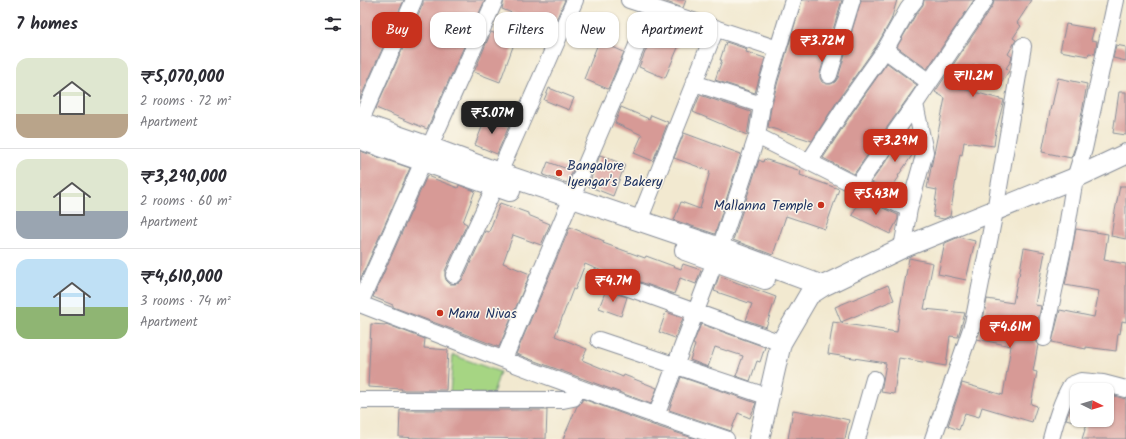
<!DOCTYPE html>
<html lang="en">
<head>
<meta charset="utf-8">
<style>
	:root { --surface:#fff; --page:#f2f2f3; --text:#2b2b33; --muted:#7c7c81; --line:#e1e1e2; --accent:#c8321e }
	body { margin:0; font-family:Kalam,sans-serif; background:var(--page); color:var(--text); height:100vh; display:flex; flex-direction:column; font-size:15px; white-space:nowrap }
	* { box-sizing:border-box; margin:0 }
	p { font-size:13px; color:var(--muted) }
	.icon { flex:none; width:22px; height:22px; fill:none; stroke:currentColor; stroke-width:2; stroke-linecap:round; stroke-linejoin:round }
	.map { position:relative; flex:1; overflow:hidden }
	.details { display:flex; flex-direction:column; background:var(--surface); width:360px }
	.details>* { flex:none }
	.guide { position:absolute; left:12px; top:12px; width:380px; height:36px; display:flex; gap:8px }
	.needle { width:26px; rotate:95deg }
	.buttons { position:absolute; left:710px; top:383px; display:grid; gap:8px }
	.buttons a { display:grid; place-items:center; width:44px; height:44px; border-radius:8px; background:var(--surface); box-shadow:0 1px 3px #0004; font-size:20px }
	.price { position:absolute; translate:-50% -34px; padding:0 9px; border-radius:8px; background:var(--accent); color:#fff; font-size:13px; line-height:26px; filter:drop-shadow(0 1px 2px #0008) }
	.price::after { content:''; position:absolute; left:50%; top:24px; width:12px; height:9px; margin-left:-6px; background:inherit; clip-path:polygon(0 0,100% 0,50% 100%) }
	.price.active { background:#222; color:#fff }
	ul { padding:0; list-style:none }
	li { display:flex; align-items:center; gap:12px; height:100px; padding:0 16px }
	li+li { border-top:1px solid var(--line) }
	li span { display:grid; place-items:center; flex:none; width:112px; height:80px; border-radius:12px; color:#555 }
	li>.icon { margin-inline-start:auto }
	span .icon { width:48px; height:48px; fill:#fffc; stroke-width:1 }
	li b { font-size:17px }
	h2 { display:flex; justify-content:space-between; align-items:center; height:48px; padding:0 16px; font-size:17px }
	.tag { padding:0 14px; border-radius:12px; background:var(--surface); box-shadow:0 1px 3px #0004; font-size:14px; line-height:36px }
	.tag.active { background:var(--accent); color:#fff }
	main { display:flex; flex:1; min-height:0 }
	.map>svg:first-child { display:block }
</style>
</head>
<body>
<main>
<section class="details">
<h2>7 homes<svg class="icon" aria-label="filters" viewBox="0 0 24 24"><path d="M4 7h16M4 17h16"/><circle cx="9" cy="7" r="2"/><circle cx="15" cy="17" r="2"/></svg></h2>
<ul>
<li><span style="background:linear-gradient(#dfe7d0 70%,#b9a48a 0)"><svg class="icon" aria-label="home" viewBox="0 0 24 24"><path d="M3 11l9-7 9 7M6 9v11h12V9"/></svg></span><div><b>₹5,070,000</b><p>2 rooms · 72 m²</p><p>Apartment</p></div></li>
<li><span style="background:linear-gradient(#dfe7d0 65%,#9aa5b1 0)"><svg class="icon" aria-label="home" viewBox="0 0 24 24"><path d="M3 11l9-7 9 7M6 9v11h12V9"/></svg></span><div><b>₹3,290,000</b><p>2 rooms · 60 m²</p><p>Apartment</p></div></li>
<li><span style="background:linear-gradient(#bfe0f5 60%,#8fb573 0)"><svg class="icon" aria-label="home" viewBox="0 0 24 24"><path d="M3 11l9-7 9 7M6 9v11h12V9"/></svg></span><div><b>₹4,610,000</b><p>3 rooms · 74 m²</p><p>Apartment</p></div></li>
</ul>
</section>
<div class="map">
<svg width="766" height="439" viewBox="0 0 766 439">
	<rect width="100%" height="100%" fill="#fbf7ec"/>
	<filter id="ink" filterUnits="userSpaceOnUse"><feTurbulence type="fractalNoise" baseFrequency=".025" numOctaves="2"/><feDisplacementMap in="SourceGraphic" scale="8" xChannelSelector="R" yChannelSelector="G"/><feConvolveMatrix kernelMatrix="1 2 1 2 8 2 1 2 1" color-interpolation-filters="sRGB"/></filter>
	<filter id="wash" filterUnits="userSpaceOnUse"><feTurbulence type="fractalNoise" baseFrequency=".012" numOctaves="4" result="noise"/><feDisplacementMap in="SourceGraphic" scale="16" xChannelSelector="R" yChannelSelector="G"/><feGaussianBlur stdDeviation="0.9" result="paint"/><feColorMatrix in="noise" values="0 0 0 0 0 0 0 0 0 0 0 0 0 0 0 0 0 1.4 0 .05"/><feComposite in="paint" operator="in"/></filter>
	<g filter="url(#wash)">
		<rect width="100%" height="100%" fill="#f2e9d0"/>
		<path fill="#a6d583" stroke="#608270" d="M 93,355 L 140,372 L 133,394 L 90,393 Z"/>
		<g id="blocks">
			<path fill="#d79a96" d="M 0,0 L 44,0 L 0,99 Z
				M 63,0 L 125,0 L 67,129 L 16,108 L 63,4 Z
				M 144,0 L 205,0 L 187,40 L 162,31 L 167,19 L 142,9 Z
				M 305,0 L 326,0 L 323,8 L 304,1 Z
				M 442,0 L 482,0 L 460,73 L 460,78 L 462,82 L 467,84 L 471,84 L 475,82 L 478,78 L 501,0 L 537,0 L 531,20 L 517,45 L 476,103 L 452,141 L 408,127 L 411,107 L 418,81 Z
				M 564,0 L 614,0 L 567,69 L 537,47 L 556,14 L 563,5 Z
				M 634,0 L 672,0 L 657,23 L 661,26 L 653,38 L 656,40 L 648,54 L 652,57 L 651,61 L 646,68 L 649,71 L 641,83 L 614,65 L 599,88 L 644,100 L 636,131 L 634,146 L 604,142 L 602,155 L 600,154 L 590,216 L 584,219 L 573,217 L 577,190 L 567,188 L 585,98 L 575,92 L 633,5 Z
				M 298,20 L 326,29 L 305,78 L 279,67 Z
				M 706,24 L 734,29 L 731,40 L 737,41 L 735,54 L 729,53 L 728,56 L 700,51 Z
				M 131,32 L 155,41 L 140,82 L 114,72 Z
				M 239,41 L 264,52 L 248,89 L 224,79 Z
				M 366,42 L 387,49 L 386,52 L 405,58 L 395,93 L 355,80 L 362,60 L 360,60 Z
				M 756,45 L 766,47 L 766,61 L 753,58 Z
				M 527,63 L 557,85 L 494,174 L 463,158 L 492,113 Z
				M 698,78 L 727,84 L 723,107 L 715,147 L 711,158 L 682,152 L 691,106 L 692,106 Z
				M 189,88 L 214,98 L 209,110 L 184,100 Z
				M 759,92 L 766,92 L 766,135 L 753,133 Z
				M 340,95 L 391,112 L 387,135 L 333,112 Z
				M 261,107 L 289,119 L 291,115 L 308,122 L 293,161 L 274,153 L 282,135 L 255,123 Z
				M 126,117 L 149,126 L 137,154 L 115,145 Z
				M 548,131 L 551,133 L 555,151 L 538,176 L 539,177 L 530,190 L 511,182 Z
				M 324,133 L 381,154 L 355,234 L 314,220 L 321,202 L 340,209 L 350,171 L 314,158 Z
				M 0,151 L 50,168 L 0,280 Z
				M 240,155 L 265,165 L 253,196 L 228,186 Z
				M 404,159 L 441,171 L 440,175 L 479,189 L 465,229 L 426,216 L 413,255 L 373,240 L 399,160 L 403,162 Z
				M 188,162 L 213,171 L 207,183 L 183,175 Z
				M 67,176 L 98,188 L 99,185 L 115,191 L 103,222 L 107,224 L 85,271 L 85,276 L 86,280 L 90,284 L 95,284 L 99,283 L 103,279 L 125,231 L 129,232 L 140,203 L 168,213 L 168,215 L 190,224 L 181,245 L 153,235 L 143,263 L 170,274 L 139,347 L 33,307 L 33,305 L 13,297 Z
				M 760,186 L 766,186 L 766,239 L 751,236 L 755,211 Z
				M 501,198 L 538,215 L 538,219 L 530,234 L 492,215 Z
				M 210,227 L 244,241 L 243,243 L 285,258 L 286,256 L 321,269 L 323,264 L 341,270 L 336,284 L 320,278 L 314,294 L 258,274 L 254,274 L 251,275 L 225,264 L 215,290 L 213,289 L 195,336 L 227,349 L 222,360 L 263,377 L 264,375 L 297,388 L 291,404 L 156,354 Z
				M 716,229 L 748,234 L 744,260 L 766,264 L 766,322 L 762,321 L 760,334 L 758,333 L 756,351 L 726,347 L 726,349 L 692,342 L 700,310 L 734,317 L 739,291 L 705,285 Z
				M 599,237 L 615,241 L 606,280 L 578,274 L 585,243 Z
				M 664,248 L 685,252 L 675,305 L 681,306 L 675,336 L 675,341 L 678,345 L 673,371 L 677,372 L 671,404 L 677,406 L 672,422 L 622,407 L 619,417 L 605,413 L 599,430 L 588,426 L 602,383 L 643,395 L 651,346 L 617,339 L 622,325 L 627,299 L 653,303 L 658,276 L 659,276 Z
				M 549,258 L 573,263 L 564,309 L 605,313 L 598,337 L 590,336 L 586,366 L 539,358 L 534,394 L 521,392 L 526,363 L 468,354 L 473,322 L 537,332 L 540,308 Z
				M 359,276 L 416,297 L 406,327 L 386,320 L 392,304 L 354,291 Z
				M 528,285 L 534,300 L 481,322 L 475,307 Z
				M 247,287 L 248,289 L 251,292 L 267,297 L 261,316 L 239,308 Z
				M 306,312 L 323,318 L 315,338 L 299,332 Z
				M 11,324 L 26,325 L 26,324 L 65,339 L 64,348 L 88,350 L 86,390 L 41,390 L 42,389 L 8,387 Z
				M 341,324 L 405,347 L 400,362 L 397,361 L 390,381 L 376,376 L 383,356 L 355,347 L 348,367 L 330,360 L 335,345 L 333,344 Z
				M 321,377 L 396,403 L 390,418 L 378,413 L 371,431 L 309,410 Z
				M 717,394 L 717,422 L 706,419 Z
				M 747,394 L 766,399 L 766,439 L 722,439 L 728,420 L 747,420 Z
				M 223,399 L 293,425 L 336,439 L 203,439 L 217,406 L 219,405 Z
				M 40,410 L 187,410 L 186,439 L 112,438 L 112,439 L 76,439 L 39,437 Z
				M 433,410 L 462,415 L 462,414 L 489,420 L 485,439 L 428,439 Z"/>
		</g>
	</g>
	<g filter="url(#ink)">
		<use href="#blocks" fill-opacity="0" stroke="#868c97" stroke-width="1"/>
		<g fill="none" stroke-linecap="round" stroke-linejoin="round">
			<defs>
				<path id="minor" d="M 269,0 L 418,49
					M 525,50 L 569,82
					M 469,75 L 492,0
					M 334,83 L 402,105
					M 0,122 L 54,0
					M 397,136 L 497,186 L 549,209
					M 449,162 L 484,108 L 525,50 L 548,9 L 555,0
					M 139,173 L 215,0
					M 497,186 L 555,104 L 625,0
					M 212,197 L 293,8
					M 279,221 L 356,28
					M 360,248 L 397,136 L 402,105 L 409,78 L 433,0
					M 542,248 L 549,209 L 565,152 L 555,104
					M 94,275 L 135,186
					M 255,283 L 421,343
					M 0,303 L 135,0
					M 0,304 C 121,351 242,399 366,439
					M 684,338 L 705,239 L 715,178 L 724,149 L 756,0
					M 239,340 L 409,397
					M 144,359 L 207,209
					M 0,400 L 203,400 L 213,398 L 217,387
					M 296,416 L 355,261
					M 497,439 L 514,379
					M 573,439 L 613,323 L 635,211 L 663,46
					M 691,439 C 696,420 701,402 711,385 L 721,381 L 743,383 L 766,389"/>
				<path id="tertiary" d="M 0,123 L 69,147 L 139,173 L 360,248 L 463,286
					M 0,139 L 150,191
					M 325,250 L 405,279
					M 399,439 L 421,343 L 449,295 L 463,286 L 542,248 L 715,178 L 766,154"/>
			</defs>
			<use href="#minor" stroke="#868c97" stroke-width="18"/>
			<use href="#tertiary" stroke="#868c97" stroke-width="22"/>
			<use href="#minor" stroke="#fff" stroke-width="16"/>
			<use href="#tertiary" stroke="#fff" stroke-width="20"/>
		</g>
	</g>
	<g fill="#c8321e" stroke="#fbf7ec" stroke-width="1.5">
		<circle cx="199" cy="173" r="4"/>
		<circle cx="461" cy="205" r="4"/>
		<circle cx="80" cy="313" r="4"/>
	</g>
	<g text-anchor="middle" stroke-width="3" stroke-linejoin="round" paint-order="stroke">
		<g font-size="14" fill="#1b2f5e" stroke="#fbf7ec" text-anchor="start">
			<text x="207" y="170">Bangalore<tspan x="207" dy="16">Iyengar's Bakery</tspan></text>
			<text x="453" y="210" text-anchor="end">Mallanna Temple</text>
			<text x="88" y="318">Manu Nivas</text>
		</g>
	</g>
</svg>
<div class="buttons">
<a><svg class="needle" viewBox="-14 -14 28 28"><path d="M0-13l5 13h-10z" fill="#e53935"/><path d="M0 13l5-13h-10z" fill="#7c7c81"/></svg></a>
</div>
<b class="price" style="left:462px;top:63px">₹3.72M</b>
<b class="price" style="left:613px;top:98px">₹11.2M</b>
<b class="price active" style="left:132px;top:135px">₹5.07M</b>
<b class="price" style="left:535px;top:163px">₹3.29M</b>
<b class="price" style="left:516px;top:216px">₹5.43M</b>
<b class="price" style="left:253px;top:303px">₹4.7M</b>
<b class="price" style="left:650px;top:349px">₹4.61M</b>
<div class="guide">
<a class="tag active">Buy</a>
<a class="tag">Rent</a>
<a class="tag">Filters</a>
<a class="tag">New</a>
<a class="tag">Apartment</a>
</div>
</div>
</main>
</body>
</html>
